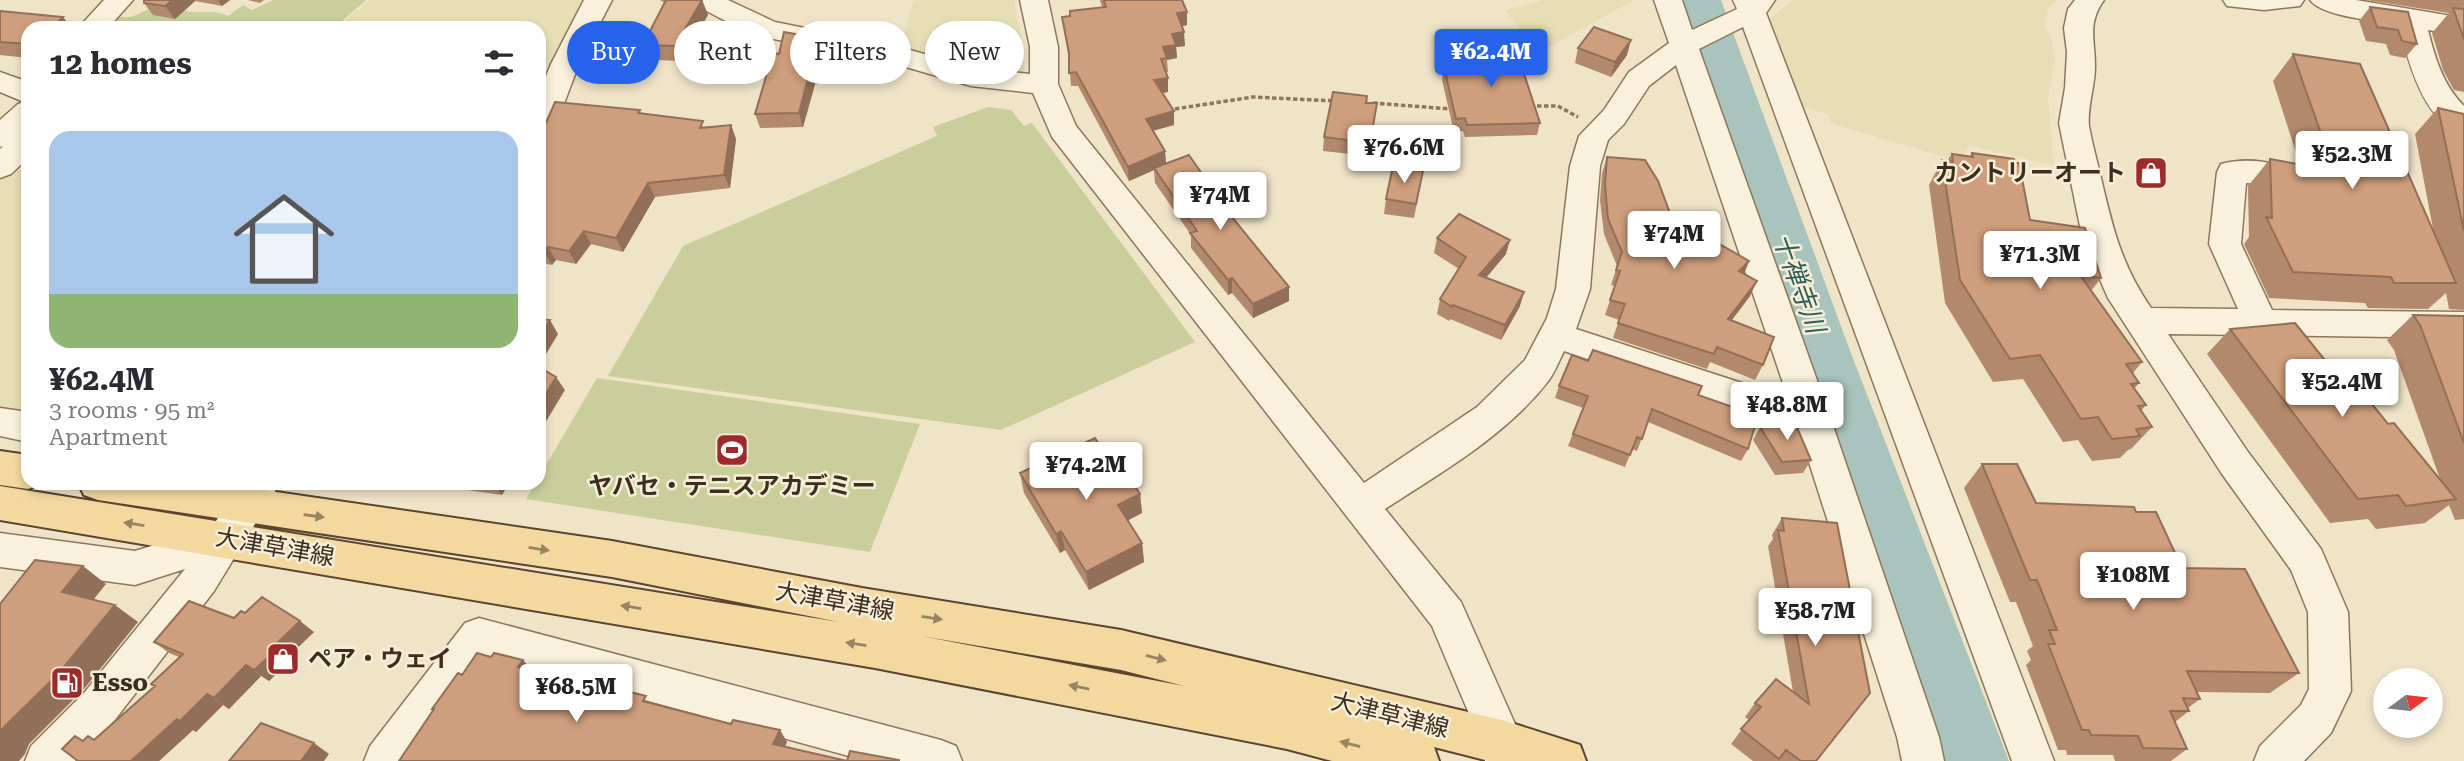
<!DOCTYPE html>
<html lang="en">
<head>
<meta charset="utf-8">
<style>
	:root { --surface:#fff; --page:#f7f7f7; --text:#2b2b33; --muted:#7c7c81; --line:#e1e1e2; --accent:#2563eb }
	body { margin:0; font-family:"Roboto Serif","Noto Sans JP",serif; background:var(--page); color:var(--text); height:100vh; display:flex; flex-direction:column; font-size:26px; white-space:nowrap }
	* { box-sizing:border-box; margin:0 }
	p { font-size:23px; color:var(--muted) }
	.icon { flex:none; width:38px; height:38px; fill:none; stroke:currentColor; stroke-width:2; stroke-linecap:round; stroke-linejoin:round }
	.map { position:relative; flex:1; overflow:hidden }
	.panel { position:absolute; left:21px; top:21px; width:525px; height:469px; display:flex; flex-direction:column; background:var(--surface); border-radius:21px; box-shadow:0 4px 10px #0003 }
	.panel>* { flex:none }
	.hud { position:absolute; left:567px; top:21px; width:665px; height:63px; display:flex; gap:14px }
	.needle { width:46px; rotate:75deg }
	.buttons { position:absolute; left:2373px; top:668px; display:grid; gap:14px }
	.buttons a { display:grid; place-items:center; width:70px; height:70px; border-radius:50%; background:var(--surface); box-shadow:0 4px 10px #0003; font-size:35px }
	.price { position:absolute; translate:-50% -60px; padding:0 16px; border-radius:7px; background:#fff; color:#222; font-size:23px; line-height:46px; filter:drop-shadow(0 2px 4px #0008) }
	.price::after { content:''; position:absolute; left:50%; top:42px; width:21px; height:16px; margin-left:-10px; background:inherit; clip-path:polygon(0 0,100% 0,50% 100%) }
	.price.current { background:var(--accent); color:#fff }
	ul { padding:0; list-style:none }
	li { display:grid; align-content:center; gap:14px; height:371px; padding:0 28px }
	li+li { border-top:2px solid var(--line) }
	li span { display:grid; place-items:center; height:217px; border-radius:21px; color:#555 }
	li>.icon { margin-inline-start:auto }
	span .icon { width:126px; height:126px; fill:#fffc; stroke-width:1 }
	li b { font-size:30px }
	h2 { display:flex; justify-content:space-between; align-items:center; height:84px; padding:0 28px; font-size:30px }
	.chip { padding:0 24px; border-radius:32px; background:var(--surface); box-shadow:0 4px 10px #0003; font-size:24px; line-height:63px }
	.chip.current { background:var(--accent); color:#fff }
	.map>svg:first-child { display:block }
</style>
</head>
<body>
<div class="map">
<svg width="2464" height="761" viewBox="0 0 2464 761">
	<rect width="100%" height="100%" fill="#f0e4c8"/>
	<path fill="#e6deb5" d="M 370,0 L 591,0 L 539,108 L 539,28 L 336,28 Z
		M 914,0 L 1014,0 L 1023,44 L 1025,81 L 898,53 Z
		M 1545,0 L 1634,0 L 1538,53 L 1505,10 Z
		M 1792,0 L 2057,0 L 2048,9 L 2045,25 L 2052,41 L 2055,59 L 2048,98 L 2054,166 L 1969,145 L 1961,162 L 1830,123 L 1829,115 L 1803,106 L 1768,21 Z
		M 4,169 L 28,171 L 28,418 L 0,413 L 0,173 Z"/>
	<path fill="#c9cf9b" d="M 273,0 L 366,0 L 334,28 L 94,28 L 111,15 C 139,22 136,10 158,7 C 171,6 183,12 196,12 C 211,13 211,10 228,16 L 243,5 L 252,10 Z
		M 988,107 L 1011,110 L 1024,126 L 1032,123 L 1195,342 L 1001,430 L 608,376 L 683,246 L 937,136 L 933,127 Z
		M 597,378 L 920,424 L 870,552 L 526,499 L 536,483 L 539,483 L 539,477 Z"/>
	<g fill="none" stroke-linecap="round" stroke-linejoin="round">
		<path fill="#a9c4bc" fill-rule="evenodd" d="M 1679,0 L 1721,0 L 1852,356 L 2009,761 L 1943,761 L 1799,356 Z"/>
		<defs>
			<path id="minor" d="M 104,0 L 133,0 L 108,28 L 78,28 Z
				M 584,0 L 612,0 L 579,64 L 554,130 L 550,137 L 539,140 L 539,93 L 551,64 Z
				M 693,0 L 728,0 L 775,22 L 903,48 L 973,68 L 1030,74 L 1030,47 L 1020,0 L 1048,0 L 1058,47 L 1058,84 L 1076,126 L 1364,483 L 1477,407 L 1525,360 L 1547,318 L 1556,289 L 1570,166 L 1579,136 L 1604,110 L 1629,72 L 1669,43 L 1654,0 L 1682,0 L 1692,30 L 1737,9 L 1733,0 L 1775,0 L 1766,13 L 2054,761 L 2012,761 L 1743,27 L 1699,49 L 1829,414 L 1939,737 L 1944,761 L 1902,761 L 1897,737 L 1798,428 L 1789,427 L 1564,351 C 1559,361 1555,372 1549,380 C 1507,435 1442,472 1385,509 L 1461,602 L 1523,742 L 1527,761 L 1485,761 L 1481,742 L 1432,626 L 1052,137 L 1033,93 L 971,86 L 899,65 L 769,38 L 737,27 L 697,6 ZM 1676,65 L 1788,398 L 1576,329 L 1590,289 L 1600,166 L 1608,140 L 1624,124 L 1649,86 Z
				M 2075,0 L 2104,0 C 2087,24 2095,39 2095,67 C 2095,86 2087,108 2089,126 C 2092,143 2097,161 2101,178 C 2113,229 2121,264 2151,308 L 2238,309 L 2209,244 L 2217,172 L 2221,164 C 2239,159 2260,160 2278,165 L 2282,173 L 2278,181 L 2267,184 L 2246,183 L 2241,244 L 2272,310 L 2464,312 L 2464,338 L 2168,334 L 2248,452 L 2321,549 L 2348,612 L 2351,691 L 2331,733 L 2304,761 L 2254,761 L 2260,746 L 2301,705 L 2309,689 L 2308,612 L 2291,570 L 2222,474 L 2108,298 L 2083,241 L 2059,123 L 2065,88 L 2067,52 L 2064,28 L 2068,9 Z
				M 2223,0 L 2304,0 L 2300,6 L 2264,10 L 2227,6 Z
				M 2310,0 L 2356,0 L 2464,18 L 2464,36 L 2428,30 C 2435,58 2443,85 2464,106 L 2464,129 C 2425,131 2406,54 2399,24 C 2379,21 2322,17 2310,0 Z
				M 0,72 L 28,82 L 28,128 L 25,131 L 28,130 L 28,158 L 11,174 L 0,178 L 0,149 L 3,146 L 0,147 L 0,120 L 18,104 L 24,102 L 0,92 Z
				M 0,408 L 28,412 L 28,442 L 0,436 Z
				M 241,483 L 280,483 L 214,591 L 114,721 L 75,761 L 25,761 L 31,746 L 84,693 L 185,569 L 135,585 L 0,567 L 0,533 L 135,551 L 212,527 Z
				M 479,618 L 941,740 L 956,746 L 962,761 L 867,761 L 488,657 L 411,761 L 364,761 L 370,746 L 465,623 Z"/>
			<path id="major" d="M 0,451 L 28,455 L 28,483 L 42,484 L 28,489 L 0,485 Z
				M 78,483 L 215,483 L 612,541 L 862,588 L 1121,630 L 1502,720 L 1580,745 L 1586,761 L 1489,761 L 1434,747 L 1439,761 L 1332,761 L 1287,749 L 875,668 L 0,520 L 0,486 L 839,622 L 612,577 L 98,500 L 84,495 ZM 921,636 L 1121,670 L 1184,686 Z"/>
		</defs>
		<use href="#minor" stroke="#8d765c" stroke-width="3"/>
		<use href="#major" stroke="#5b4430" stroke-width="4"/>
		<path stroke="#8d765c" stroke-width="3.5" stroke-dasharray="4.5 2.5" stroke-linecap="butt" d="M 1373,103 L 1451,109
			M 1530,106 L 1558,106 L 1578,117
			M 1168,110 L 1253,97 L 1336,101"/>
		<use href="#minor" fill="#faf1dc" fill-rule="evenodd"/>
		<use href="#major" fill="#f3d9a0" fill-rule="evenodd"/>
	</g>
	<path fill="#b2896c" d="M 144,0 L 230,0 L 222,6 L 195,1 L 175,19 L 153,15 L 144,3 Z
		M 248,0 L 264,0 L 260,3 Z
		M 660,0 L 702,0 L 708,15 L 681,61 L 656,60 L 649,74 L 644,74 L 642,80 L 595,79 L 589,64 L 648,35 L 665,3 Z
		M 1100,0 L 1182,0 L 1187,25 L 1182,26 L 1185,46 L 1176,47 L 1177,58 L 1167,60 L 1168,72 L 1166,72 L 1168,92 L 1162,93 L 1174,125 L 1153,131 L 1165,151 L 1166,163 L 1289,301 L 1253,318 L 1232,293 L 1228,295 L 1191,248 L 1191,235 L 1155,183 L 1154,170 L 1129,181 L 1078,86 L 1071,86 L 1069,59 L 1062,17 L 1070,16 L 1102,7 Z
		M 2367,0 L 2464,0 L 2464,92 L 2454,90 L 2443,70 L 2432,33 L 2449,13 Z
		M 2370,7 L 2417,44 L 2405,58 L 2390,55 L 2386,44 L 2366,41 L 2359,21 Z
		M 0,11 L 28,28 L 28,58 L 0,55 Z
		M 823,39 L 828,53 L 821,83 L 815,84 L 803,127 L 760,128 L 755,114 L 779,54 Z
		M 1578,48 L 1627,55 L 1611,77 L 1575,63 Z
		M 1462,51 L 1540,123 L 1537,135 L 1465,137 L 1463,131 L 1454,132 L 1442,80 L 1444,67 L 1461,66 Z
		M 2293,54 L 2434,234 L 2415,134 L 2438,108 L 2464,114 L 2464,310 L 2449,309 L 2446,293 L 2428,309 L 2368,308 L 2365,303 L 2269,298 L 2244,244 L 2249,237 L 2248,186 L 2270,159 L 2300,165 L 2273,81 Z
		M 640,110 L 641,114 L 705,127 L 731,125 L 736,139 L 730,188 L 655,197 L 623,252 L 591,244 L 576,264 L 556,260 L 552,265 L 539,262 L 539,139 Z
		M 1375,117 L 1369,156 L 1323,151 L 1324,137 Z
		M 1972,153 L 2030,220 L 2101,278 L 2091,291 L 2142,362 L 2133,373 L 2139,383 L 2134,389 L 2146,405 L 2141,411 L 2152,427 L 2131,449 L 2128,450 L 2120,458 L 2092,461 L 2078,440 L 2063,442 L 2023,379 L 1993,382 L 1945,303 L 1929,185 L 1942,160 L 1947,161 L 1952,154 L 1970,156 Z
		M 1607,157 L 1671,216 L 1699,256 L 1749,261 L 1744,274 L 1750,296 L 1732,320 L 1763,365 L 1755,380 L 1710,362 L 1707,369 L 1613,338 L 1619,320 L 1605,315 L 1615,286 L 1611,285 L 1617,266 L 1604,234 L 1600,200 L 1602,173 Z
		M 1423,171 L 1414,218 L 1384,214 L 1386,199 Z
		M 1437,238 L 1506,254 L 1487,277 L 1520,306 L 1501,340 L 1450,319 L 1449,321 L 1437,314 L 1440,299 L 1459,269 L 1434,253 Z
		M 2413,315 L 2464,316 L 2464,519 L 2455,520 L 2449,505 L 2425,523 L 2376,529 L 2368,519 L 2330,523 L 2207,354 L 2230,329 L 2344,384 L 2388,424 L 2440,479 L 2394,350 L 2387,340 Z
		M 539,319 L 558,334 L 544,357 L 539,356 Z
		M 1559,386 L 1698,395 L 1748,449 L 1741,461 L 1648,422 L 1637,451 L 1632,449 L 1625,467 L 1568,446 L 1583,408 L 1555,398 Z
		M 1760,427 L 1811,460 L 1803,473 L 1775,475 L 1753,440 Z
		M 1982,464 L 2036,503 L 2136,512 L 2182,568 L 2299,673 L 2270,693 L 2197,692 L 2200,699 L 2188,708 L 2189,711 L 2175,722 L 2187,749 L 2171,761 L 2115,761 L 2113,755 L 2067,755 L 2066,750 L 2058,750 L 2026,665 L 2031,660 L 2027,651 L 2033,646 L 2016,602 L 2010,602 L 1964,488 Z
		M 1114,468 L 1140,494 L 1142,513 L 1128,520 L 1142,543 L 1144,562 L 1089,590 L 1065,550 L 1060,553 L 1024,493 L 1020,473 Z
		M 455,483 L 509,483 L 502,495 L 460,489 Z
		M 1782,518 L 1816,761 L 1753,761 L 1731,744 L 1749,720 L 1745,717 L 1755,703 L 1793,692 L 1768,546 L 1773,539 L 1772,535 Z
		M 234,618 L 314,632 L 286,659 L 290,661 L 269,681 L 261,676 L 229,709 L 223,705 L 196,732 L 193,730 L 159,761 L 78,761 L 83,741 L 94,740 L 155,686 L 179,657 L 169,653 L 154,642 Z"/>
	<path fill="#916f58" d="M 173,0 L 195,0 L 195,1 L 175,19 L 165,6 Z
		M 218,0 L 230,0 L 222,6 Z
		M 702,0 L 708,15 L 681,61 L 675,46 Z
		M 1187,12 L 1187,25 L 1178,27 L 1177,13 Z
		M 63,17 L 72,28 L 51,28 Z
		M 1184,32 L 1185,46 L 1176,47 L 1177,58 L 1167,60 L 1163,47 L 1172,34 Z
		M 823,39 L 828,53 L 821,83 L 817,69 Z
		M 1631,40 L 1627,55 L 1611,77 L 1615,62 Z
		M 649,45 L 656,60 L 649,74 L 642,60 Z
		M 638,59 L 644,74 L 642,80 L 635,65 Z
		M 810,70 L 815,84 L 803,127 L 799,113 Z
		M 1168,78 L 1168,92 L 1155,94 L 1154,80 Z
		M 1174,111 L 1174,125 L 1147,132 L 1146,119 Z
		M 731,125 L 736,139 L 730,188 L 724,175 Z
		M 1165,151 L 1166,164 L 1154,168 L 1154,170 L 1129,181 L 1128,167 Z
		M 648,183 L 655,197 L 623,252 L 616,238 Z
		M 584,231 L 591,244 L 576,264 L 569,251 Z
		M 1510,240 L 1506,254 L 1476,289 L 1479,275 Z
		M 548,247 L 556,260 L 552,265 L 544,251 Z
		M 1749,261 L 1743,276 L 1739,271 Z
		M 1232,278 L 1232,293 L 1228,295 L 1228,280 Z
		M 1757,281 L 1750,296 L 1721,334 L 1728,319 Z
		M 1289,287 L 1289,301 L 1253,318 L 1253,304 Z
		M 1524,292 L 1520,306 L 1501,340 L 1505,325 Z
		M 550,320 L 558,334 L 544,357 L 539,349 L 539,338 Z
		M 556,377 L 565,390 L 539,433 L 539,406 Z
		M 492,483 L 509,483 L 502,495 Z
		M 1140,494 L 1142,513 L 1121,524 L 1118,505 Z
		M 1061,531 L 1065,550 L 1060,553 L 1056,534 Z
		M 1142,543 L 1144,562 L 1089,590 L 1086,572 Z
		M 83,566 L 106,584 L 86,609 L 62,592 Z
		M 115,605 L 138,622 L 84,689 L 29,744 L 25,754 L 19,761 L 0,761 L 0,734 L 2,729 Z
		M 300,621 L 314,632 L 286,659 L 290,661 L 269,681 L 254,670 L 272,648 Z
		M 523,660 L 534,672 L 518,667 Z
		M 246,665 L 261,676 L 229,709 L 214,698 Z
		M 207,694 L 223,705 L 196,732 L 180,721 Z
		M 177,719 L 193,730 L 159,761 L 131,761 Z
		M 780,730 L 787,742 L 781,756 L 773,744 Z
		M 314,743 L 329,754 L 324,761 L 301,761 Z"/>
	<path fill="#cf9f7d" stroke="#916f58" stroke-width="2" d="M 144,0 L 173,0 L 165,6 L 144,3 Z
		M 666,0 L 702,0 L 675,46 L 649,45 L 642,60 L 638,59 L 635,65 L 589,64 L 605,34 L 648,35 Z
		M 1104,0 L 1182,0 L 1187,12 L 1177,13 L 1184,32 L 1172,34 L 1176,45 L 1163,47 L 1167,58 L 1161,59 L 1168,78 L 1154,80 L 1174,111 L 1146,119 L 1165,151 L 1128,167 L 1076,72 L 1069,73 L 1069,53 L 1062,17 L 1070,16 L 1070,11 L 1106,7 Z
		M 2370,7 L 2408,12 L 2417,44 L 2402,41 L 2398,30 L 2377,27 Z
		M 2453,8 L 2464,9 L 2464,39 Z
		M 0,11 L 63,17 L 51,28 L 28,28 L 28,44 L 0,42 Z
		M 1594,27 L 1631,40 L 1615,62 L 1578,48 Z
		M 784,32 L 823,39 L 817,69 L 810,70 L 799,113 L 755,114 L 773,53 L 779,54 Z
		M 1516,49 L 1540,123 L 1467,125 L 1465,118 L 1456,119 L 1444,67 L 1467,66 L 1462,51 Z
		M 2293,54 L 2360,64 L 2456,283 L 2394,283 L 2391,277 L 2293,272 L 2266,217 L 2272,218 L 2270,159 L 2314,167 L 2311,156 L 2330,159 Z
		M 1333,92 L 1367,96 L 1366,103 L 1377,103 L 1370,143 L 1324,137 Z
		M 555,102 L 640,110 L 638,113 L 703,121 L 700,128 L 731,125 L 724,175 L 648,183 L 616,238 L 584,231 L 569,251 L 548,247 L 544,251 L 539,250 L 539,139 Z
		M 2438,108 L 2464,114 L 2464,231 Z
		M 1972,153 L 2014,159 L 2015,163 L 2019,163 L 2030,220 L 2085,228 L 2101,278 L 2080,275 L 2142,362 L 2126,364 L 2139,383 L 2131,384 L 2146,405 L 2138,406 L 2152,427 L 2136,429 L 2140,436 L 2112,439 L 2098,417 L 2081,419 L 2040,355 L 2010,359 L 1960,280 L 1942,160 L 1953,162 L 1952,154 L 1973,157 Z
		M 1189,155 L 1231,216 L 1289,287 L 1253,304 L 1232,278 L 1228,280 L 1190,233 L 1197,231 L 1154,168 Z
		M 1607,157 L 1645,160 L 1658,181 L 1671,216 L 1682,217 L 1699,256 L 1714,241 L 1749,261 L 1739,271 L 1757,281 L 1728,319 L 1774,337 L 1763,365 L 1717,347 L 1714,354 L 1618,323 L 1625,304 L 1610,300 L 1620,271 L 1616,270 L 1622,252 L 1608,219 L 1605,184 Z
		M 1393,166 L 1423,171 L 1416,204 L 1386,199 Z
		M 1459,214 L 1510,240 L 1479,275 L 1524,292 L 1505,325 L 1453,305 L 1452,307 L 1440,299 L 1466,257 L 1437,238 Z
		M 2413,315 L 2464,316 L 2464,443 L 2420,325 Z
		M 539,319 L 550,320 L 539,338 Z
		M 2295,323 L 2344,384 L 2355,383 L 2388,424 L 2394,423 L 2456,499 L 2406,506 L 2398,495 L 2358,499 L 2230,329 Z
		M 1593,350 L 1702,386 L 1698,395 L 1758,416 L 1748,449 L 1652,409 L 1642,439 L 1637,437 L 1630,455 L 1573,434 L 1588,396 L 1559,386 L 1572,355 L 1588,361 Z
		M 539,367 L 556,377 L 539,406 Z
		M 1795,423 L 1811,460 L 1782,462 L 1760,427 Z
		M 1095,438 L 1114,468 L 1121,465 L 1140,494 L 1118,505 L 1142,543 L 1086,572 L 1061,531 L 1056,534 L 1020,473 Z
		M 1982,464 L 2017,464 L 2036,503 L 2134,507 L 2136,512 L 2156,512 L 2182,568 L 2245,569 L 2299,673 L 2187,671 L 2200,699 L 2183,698 L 2189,711 L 2170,711 L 2187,749 L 2143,748 L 2138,736 L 2091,735 L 2089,730 L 2082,730 L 2048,644 L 2055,644 L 2049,630 L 2057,630 L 2037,580 L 2030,580 Z
		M 1782,518 L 1837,523 L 1870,693 L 1816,761 L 1801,761 L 1786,750 L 1779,759 L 1741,729 L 1761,707 L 1755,703 L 1776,679 L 1809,704 L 1778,530 L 1784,531 Z
		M 35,560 L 83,566 L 62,592 L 115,605 L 59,673 L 2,729 L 0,734 L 0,604 Z
		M 262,597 L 300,621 L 272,648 L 276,650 L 254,670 L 246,665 L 214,698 L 207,694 L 180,721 L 177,719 L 131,761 L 78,761 L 62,749 L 75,736 L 83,741 L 88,736 L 94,740 L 155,686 L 151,684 L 183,654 L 154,642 L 189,601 L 234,618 L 241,611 L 245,613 Z
		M 477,653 L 491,657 L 494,653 L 523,660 L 518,667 L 584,685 L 586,681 L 646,696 L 643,701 L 731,724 L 733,720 L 780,730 L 773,744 L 847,761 L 399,761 L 434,709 L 432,709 L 458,673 L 462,675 Z
		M 261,723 L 314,743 L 301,761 L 229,761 Z
		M 850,751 L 899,760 L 899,761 L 847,761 Z"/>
	<defs><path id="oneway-solid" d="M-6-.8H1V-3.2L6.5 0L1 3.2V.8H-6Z" transform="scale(1.75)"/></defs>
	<g fill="#988460">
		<use href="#oneway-solid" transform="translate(314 516) rotate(8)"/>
		<use href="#oneway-solid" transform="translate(134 524) rotate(-171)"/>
		<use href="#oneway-solid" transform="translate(539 549) rotate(9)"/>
		<use href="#oneway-solid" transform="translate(631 607) rotate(-171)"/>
		<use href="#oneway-solid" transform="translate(932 618) rotate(9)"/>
		<use href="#oneway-solid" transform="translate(856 644) rotate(-171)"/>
		<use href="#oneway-solid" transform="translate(1156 658) rotate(14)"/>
		<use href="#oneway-solid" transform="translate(1079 687) rotate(-169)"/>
		<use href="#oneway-solid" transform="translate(1350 744) rotate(-165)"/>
	</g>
	<defs>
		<symbol id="shop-square" viewBox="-11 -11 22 22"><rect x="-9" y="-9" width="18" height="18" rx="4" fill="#9e2a2b" stroke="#f7eed8"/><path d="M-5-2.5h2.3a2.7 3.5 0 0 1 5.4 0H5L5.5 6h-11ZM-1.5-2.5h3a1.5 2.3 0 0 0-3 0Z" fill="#fff"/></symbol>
		<symbol id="stadium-square" viewBox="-11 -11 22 22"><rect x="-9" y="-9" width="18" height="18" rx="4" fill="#9e2a2b" stroke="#f7eed8"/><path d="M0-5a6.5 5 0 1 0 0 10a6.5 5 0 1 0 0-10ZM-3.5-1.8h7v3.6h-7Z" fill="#fff"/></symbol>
		<symbol id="fuel-square" viewBox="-11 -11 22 22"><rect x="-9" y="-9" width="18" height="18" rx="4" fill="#9e2a2b" stroke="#f7eed8"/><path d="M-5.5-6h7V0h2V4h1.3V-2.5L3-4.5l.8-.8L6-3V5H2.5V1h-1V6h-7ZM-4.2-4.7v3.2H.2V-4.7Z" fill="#fff"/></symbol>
	</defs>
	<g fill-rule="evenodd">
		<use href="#shop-square" x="2132" y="154" width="38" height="38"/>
		<use href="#stadium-square" x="713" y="431" width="38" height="38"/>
		<use href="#shop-square" x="264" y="640" width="38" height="38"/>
		<use href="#fuel-square" x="48" y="664" width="38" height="38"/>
	</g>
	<g text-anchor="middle" stroke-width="5" stroke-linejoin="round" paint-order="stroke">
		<g font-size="24" font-weight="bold" fill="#3d2e20" stroke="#f7eed8" text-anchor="start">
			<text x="2126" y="181" text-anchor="end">カントリーオート</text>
			<text x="732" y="494" text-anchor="middle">ヤバセ・テニスアカデミー</text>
			<text x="308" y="667">ペア・ウェイ</text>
			<text x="92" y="691">Esso</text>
		</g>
		<g font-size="24" fill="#3d2e20" stroke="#f7eed8">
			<text transform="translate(275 547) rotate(10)" y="8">大津草津線</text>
			<text transform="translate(835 601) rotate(10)" y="8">大津草津線</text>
			<text transform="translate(1390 715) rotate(14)" y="8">大津草津線</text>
		</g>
		<g font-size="26" font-style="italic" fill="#2f5d5a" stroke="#f7eed8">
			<text transform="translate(1799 283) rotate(70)" y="9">十禅寺川</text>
		</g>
	</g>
</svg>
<div class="buttons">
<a><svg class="needle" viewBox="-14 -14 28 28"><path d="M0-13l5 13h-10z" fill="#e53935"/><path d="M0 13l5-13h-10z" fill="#7c7c81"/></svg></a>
</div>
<b class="price current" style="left:1491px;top:89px">¥62.4M</b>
<b class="price" style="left:1404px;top:185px">¥76.6M</b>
<b class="price" style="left:2352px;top:191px">¥52.3M</b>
<b class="price" style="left:1220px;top:232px">¥74M</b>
<b class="price" style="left:1674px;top:271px">¥74M</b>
<b class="price" style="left:2040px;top:291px">¥71.3M</b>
<b class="price" style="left:2342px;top:419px">¥52.4M</b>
<b class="price" style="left:1787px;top:442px">¥48.8M</b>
<b class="price" style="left:1086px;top:502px">¥74.2M</b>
<b class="price" style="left:2133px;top:612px">¥108M</b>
<b class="price" style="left:1815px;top:648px">¥58.7M</b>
<b class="price" style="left:576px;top:724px">¥68.5M</b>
<div class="hud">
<a class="chip current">Buy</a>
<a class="chip">Rent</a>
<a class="chip">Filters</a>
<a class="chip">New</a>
</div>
<section class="panel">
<h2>12 homes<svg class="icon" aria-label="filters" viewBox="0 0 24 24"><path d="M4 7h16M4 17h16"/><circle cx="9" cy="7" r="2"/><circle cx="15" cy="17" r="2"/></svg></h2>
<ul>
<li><span style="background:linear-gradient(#a9c7e8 75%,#8fb573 0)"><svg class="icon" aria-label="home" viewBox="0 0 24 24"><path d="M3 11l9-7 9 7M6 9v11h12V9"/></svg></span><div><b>¥62.4M</b><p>3 rooms · 95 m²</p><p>Apartment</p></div></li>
</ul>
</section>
</div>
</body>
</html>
